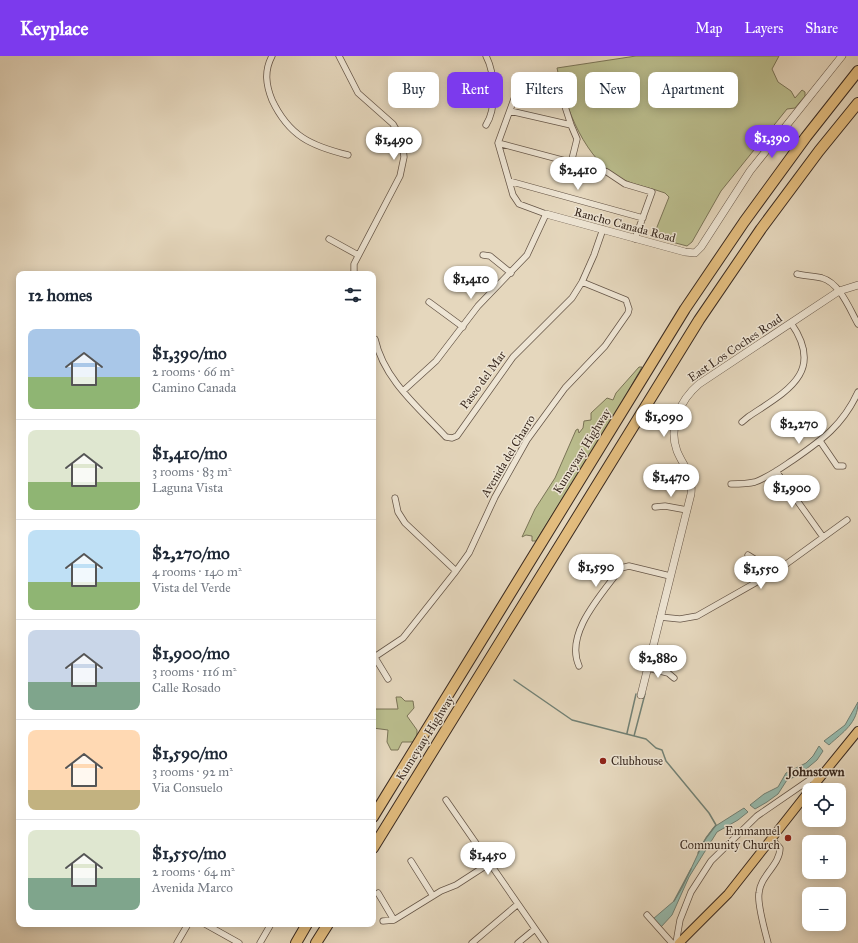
<!DOCTYPE html>
<html lang="en">
<head>
<meta charset="utf-8">
<style>
	:root { --surface:#fff; --page:#f6f6f7; --text:#1f2937; --muted:#747a83; --line:#e0e1e3; --accent:#7c3aed }
	body { margin:0; font-family:"IM FELL Great Primer",serif; background:var(--page); color:var(--text); height:100vh; display:flex; flex-direction:column; font-size:15px; white-space:nowrap }
	* { box-sizing:border-box; margin:0 }
	p { font-size:13px; color:var(--muted) }
	.icon { flex:none; width:22px; height:22px; fill:none; stroke:currentColor; stroke-width:2; stroke-linecap:round; stroke-linejoin:round }
	.map { position:relative; flex:1; overflow:hidden }
	.side { position:absolute; left:16px; top:215px; width:360px; height:656px; display:flex; flex-direction:column; background:var(--surface); border-radius:8px; box-shadow:0 2px 10px #0003 }
	.side>* { flex:none }
	.banner { position:absolute; left:388px; top:16px; width:380px; height:36px; display:flex; gap:8px }
	.buttons { position:absolute; left:802px; top:727px; display:grid; gap:8px }
	.buttons a { display:grid; place-items:center; width:44px; height:44px; border-radius:8px; background:var(--surface); box-shadow:0 2px 10px #0003; font-size:20px }
	.price { position:absolute; translate:-50% -34px; padding:0 9px; border-radius:14px; background:#fff; color:#222; font-size:13px; line-height:26px; filter:drop-shadow(0 1px 2px #0008) }
	.price::after { content:''; position:absolute; left:50%; top:24px; width:12px; height:9px; margin-left:-6px; background:inherit; clip-path:polygon(0 0,100% 0,50% 100%) }
	.price.active { background:var(--accent); color:#fff }
	ul { padding:0; list-style:none }
	li { display:flex; align-items:center; gap:12px; height:100px; padding:0 12px }
	li+li { border-top:1px solid var(--line) }
	li span { display:grid; place-items:center; flex:none; width:112px; height:80px; border-radius:8px; color:#555 }
	li>.icon { margin-inline-start:auto }
	span .icon { width:48px; height:48px; fill:#fffc; stroke-width:1 }
	li b { font-size:17px }
	h2 { display:flex; justify-content:space-between; align-items:center; height:48px; padding:0 12px; font-size:17px }
	.tag { padding:0 14px; border-radius:8px; background:var(--surface); box-shadow:0 2px 10px #0003; font-size:14px; line-height:36px }
	.tag.active { background:var(--accent); color:#fff }
	header { display:flex; align-items:center; gap:24px; box-sizing:border-box; height:56px; padding:0 20px; background:var(--accent); color:#fff }
	header strong { font-size:19px }
	nav { display:flex; gap:22px; margin-inline-start:auto; font-size:14px }
	.map>svg:first-child { display:block }
</style>
</head>
<body>
<header>
<strong>Keyplace</strong>
<nav><a>Map</a><a>Layers</a><a>Share</a></nav>
</header>
<div class="map">
<svg width="858" height="887" viewBox="0 0 858 887">
	<rect width="100%" height="100%" fill="#e5d7bd"/>
	<filter id="stains"><feTurbulence type="fractalNoise" baseFrequency=".005" numOctaves="4"/><feColorMatrix values="0 0 0 0 .2 0 0 0 0 .09 0 0 0 0 .02 0 0 0 .5 -.17"/></filter>
	<radialGradient id="worn" r=".72"><stop offset=".6" stop-color="#630" stop-opacity="0"/><stop offset="1" stop-color="#630" stop-opacity=".3"/></radialGradient>
	<path fill="#babd8d" stroke="#7a7457" d="M 636,0 L 779,0 L 772,13 L 778,26 L 791,35 L 795,42 L 802,34 L 805,36 L 805,40 L 795,52 L 787,53 L 721,135 L 692,186 L 687,190 L 653,181 L 669,141 L 665,137 C 652,132 637,130 624,124 C 585,106 565,51 557,12 Z
		M 639,311 L 642,311 L 613,362 L 536,485 L 532,485 L 532,480 L 526,479 L 522,481 L 535,453 L 555,422 L 576,374 L 578,373 L 579,377 L 583,372 L 584,365 L 591,364 L 591,357 L 607,342 L 613,344 L 616,337 Z
		M 396,641 L 401,641 L 405,645 L 413,645 L 414,652 L 407,660 L 417,674 L 417,680 L 413,686 L 402,686 L 398,694 L 391,694 L 387,686 L 388,674 L 373,672 L 373,653 L 398,653 Z"/>
	<path fill="#96baad" stroke="#728175" d="M 858,646 C 858,667 843,676 829,689 L 824,685 L 845,669 Z
		M 819,690 L 823,695 L 817,704 L 799,719 L 787,724 L 778,738 L 767,746 L 755,753 L 750,749 L 764,738 L 778,731 L 786,717 L 806,707 L 813,700 Z
		M 744,752 L 748,756 L 738,764 L 717,776 L 689,821 L 672,859 L 661,871 L 653,863 L 674,845 L 682,832 L 704,785 L 714,771 Z"/>
	<g fill="none" stroke-linecap="round" stroke-linejoin="round">
		<path stroke="#728175" stroke-width="1.5" d="M 514,624 L 572,664 L 646,683 L 656,692 L 662,694 L 666,705 L 709,757 L 716,769 L 706,782 L 698,797
			M 627,677 L 636,638
			M 634,680 L 645,638
			M 674,845 L 691,813"/>
		<defs>
			<path id="minor" d="M 272,0 C 264,15 266,29 272,44 C 289,80 311,90 348,99
				M 339,0 L 358,37 L 393,68 L 402,84 L 404,101 L 400,120 L 354,208 L 354,218
				M 510,55 L 571,69 L 577,83 L 571,107
				M 486,69 C 497,52 495,17 486,0
				M 498,87 L 607,116 L 625,128 L 652,136 L 635,183
				M 509,125 L 643,162
				M 329,183 L 358,199
				M 483,199 L 490,200 L 511,217
				M 797,218 C 805,220 814,220 822,222 C 840,227 850,254 858,268
				M 429,246 L 463,271
				M 375,283 C 384,324 419,352 446,381 L 452,382 L 457,380 L 513,301 L 572,242 L 582,226 L 594,199 L 603,173
				M 403,335 L 436,305 L 478,250 L 527,199 L 546,158 L 519,148 L 513,139 L 498,87 L 522,21 L 559,32 L 571,69
				M 742,366 L 748,361 C 785,336 826,317 791,267
				M 820,385 L 837,410 L 843,410
				M 776,415 L 823,481
				M 731,428 C 739,428 747,428 755,426 C 769,421 781,412 793,404 C 822,384 843,369 858,336
				M 395,442 L 398,456 L 405,467 L 456,515
				M 655,451 L 665,450 L 687,454
				M 748,499 L 756,504 L 767,521
				M 660,561 L 680,563 L 697,560 L 778,514 L 847,464
				M 374,600 L 388,623
				M 373,602 L 403,582 L 456,515 L 469,497 L 495,441 L 527,384 L 565,332 L 605,290 L 628,257 L 629,253 L 626,244 L 582,226
				M 579,610 C 564,577 603,537 621,512 L 629,510 L 670,520
				M 648,612 L 668,617 L 674,622
				M 446,744 L 545,887
				M 411,805 L 433,840
				M 378,837 L 394,864
				M 647,859 L 672,887
				M 383,865 L 394,864 L 441,835 L 456,829 L 490,807
				M 205,868 L 239,887
				M 177,887 L 188,868
				M 260,887 L 271,868
				M 472,887 L 518,848
				M 518,887 L 535,873
				M 676,887 L 680,864 L 691,836 L 711,805 L 757,760 L 821,716
				M 768,887 C 765,875 757,848 759,837 C 760,820 780,809 780,792 L 771,782"/>
			<path id="tertiary" d="M 546,158 L 685,196 L 695,197 L 701,191 L 750,115 L 842,0
				M 641,639 L 691,438 C 693,417 684,412 677,395 C 668,371 680,344 699,328 L 839,235 L 858,229"/>
			<path id="primary" d="M 810,734 L 858,675
				M 679,887 L 728,838 L 809,735"/>
			<path id="motorway" d="M 373,761 L 685,253 L 744,166 L 806,81 L 858,15
				M 373,792 L 699,264 L 761,173 L 819,95 L 858,47
				M 296,887 L 307,868
				M 316,887 L 328,868"/>
		</defs>
		<use href="#minor" stroke="#665648" stroke-width="7"/>
		<use href="#tertiary" stroke="#665648" stroke-width="8"/>
		<use href="#primary" stroke="#3b2b21" stroke-width="10"/>
		<use href="#motorway" stroke="#3b2b21" stroke-width="12"/>
		<use href="#minor" stroke="#eee5d4" stroke-width="5.5"/>
		<use href="#tertiary" stroke="#eee5d4" stroke-width="7"/>
		<use href="#primary" stroke="#e2bc7e" stroke-width="8"/>
		<use href="#motorway" stroke="#e2bc7e" stroke-width="10"/>
	</g>
	<g fill="#8f2418" stroke="#eee5d4" stroke-width="1.5">
		<circle cx="603" cy="705" r="4"/>
		<circle cx="788" cy="782" r="4"/>
	</g>
	<g text-anchor="middle" stroke-width="3" stroke-linejoin="round" paint-order="stroke">
		<g font-size="12" fill="#3b2b21" stroke="#eee5d4">
			<text transform="translate(625 169) rotate(15)" y="4">Rancho Canada Road</text>
			<text transform="translate(735 292) rotate(-34)" y="4">East Los Coches Road</text>
			<text transform="translate(483 324) rotate(-54)" y="4">Paseo del Mar</text>
			<text transform="translate(582 395) rotate(-58)" y="4">Kumeyaay Highway</text>
			<text transform="translate(508 400) rotate(-59)" y="4">Avenida del Charro</text>
			<text transform="translate(425 682) rotate(-58)" y="4">Kumeyaay Highway</text>
		</g>
		<g font-size="12" fill="#3b2b21" stroke="#eee5d4" text-anchor="start">
			<text x="611" y="709">Clubhouse</text>
			<text x="780" y="779" text-anchor="end">Emmanuel<tspan x="780" dy="14">Community Church</tspan></text>
		</g>
		<g font-size="13" font-weight="bold" fill="#3b2b21" stroke="#eee5d4">
			<text x="816" y="720">Johnstown</text>
		</g>
	</g>
	<rect width="100%" height="100%" filter="url(#stains)"/>
	<rect width="100%" height="100%" fill="url(#worn)"/>
</svg>
<div class="buttons">
<a><svg class="icon" aria-label="locate" viewBox="0 0 24 24"><circle cx="12" cy="12" r="6"/><path d="M12 2v4M12 18v4M2 12h4M18 12h4"/></svg></a>
<a>+</a>
<a>−</a>
</div>
<b class="price active" style="left:772px;top:103px">$1,390</b>
<b class="price" style="left:394px;top:105px">$1,490</b>
<b class="price" style="left:578px;top:135px">$2,410</b>
<b class="price" style="left:471px;top:244px">$1,410</b>
<b class="price" style="left:664px;top:382px">$1,090</b>
<b class="price" style="left:799px;top:389px">$2,270</b>
<b class="price" style="left:671px;top:442px">$1,470</b>
<b class="price" style="left:792px;top:453px">$1,900</b>
<b class="price" style="left:596px;top:532px">$1,590</b>
<b class="price" style="left:761px;top:534px">$1,550</b>
<b class="price" style="left:658px;top:623px">$2,880</b>
<b class="price" style="left:488px;top:820px">$1,450</b>
<div class="banner">
<a class="tag">Buy</a>
<a class="tag active">Rent</a>
<a class="tag">Filters</a>
<a class="tag">New</a>
<a class="tag">Apartment</a>
</div>
<section class="side">
<h2>12 homes<svg class="icon" aria-label="filters" viewBox="0 0 24 24"><path d="M4 7h16M4 17h16"/><circle cx="9" cy="7" r="2"/><circle cx="15" cy="17" r="2"/></svg></h2>
<ul>
<li><span style="background:linear-gradient(#a9c7e8 60%,#8fb573 0)"><svg class="icon" aria-label="home" viewBox="0 0 24 24"><path d="M3 11l9-7 9 7M6 9v11h12V9"/></svg></span><div><b>$1,390/mo</b><p>2 rooms · 66 m²</p><p>Camino Canada</p></div></li>
<li><span style="background:linear-gradient(#dfe7d0 65%,#8fb573 0)"><svg class="icon" aria-label="home" viewBox="0 0 24 24"><path d="M3 11l9-7 9 7M6 9v11h12V9"/></svg></span><div><b>$1,410/mo</b><p>3 rooms · 83 m²</p><p>Laguna Vista</p></div></li>
<li><span style="background:linear-gradient(#bfe0f5 65%,#8fb573 0)"><svg class="icon" aria-label="home" viewBox="0 0 24 24"><path d="M3 11l9-7 9 7M6 9v11h12V9"/></svg></span><div><b>$2,270/mo</b><p>4 rooms · 140 m²</p><p>Vista del Verde</p></div></li>
<li><span style="background:linear-gradient(#c9d6e8 65%,#7fa58c 0)"><svg class="icon" aria-label="home" viewBox="0 0 24 24"><path d="M3 11l9-7 9 7M6 9v11h12V9"/></svg></span><div><b>$1,900/mo</b><p>3 rooms · 116 m²</p><p>Calle Rosado</p></div></li>
<li><span style="background:linear-gradient(#ffd9b3 75%,#c2b280 0)"><svg class="icon" aria-label="home" viewBox="0 0 24 24"><path d="M3 11l9-7 9 7M6 9v11h12V9"/></svg></span><div><b>$1,590/mo</b><p>3 rooms · 92 m²</p><p>Via Consuelo</p></div></li>
<li><span style="background:linear-gradient(#dfe7d0 60%,#7fa58c 0)"><svg class="icon" aria-label="home" viewBox="0 0 24 24"><path d="M3 11l9-7 9 7M6 9v11h12V9"/></svg></span><div><b>$1,550/mo</b><p>2 rooms · 64 m²</p><p>Avenida Marco</p></div></li>
</ul>
</section>
</div>
</body>
</html>
